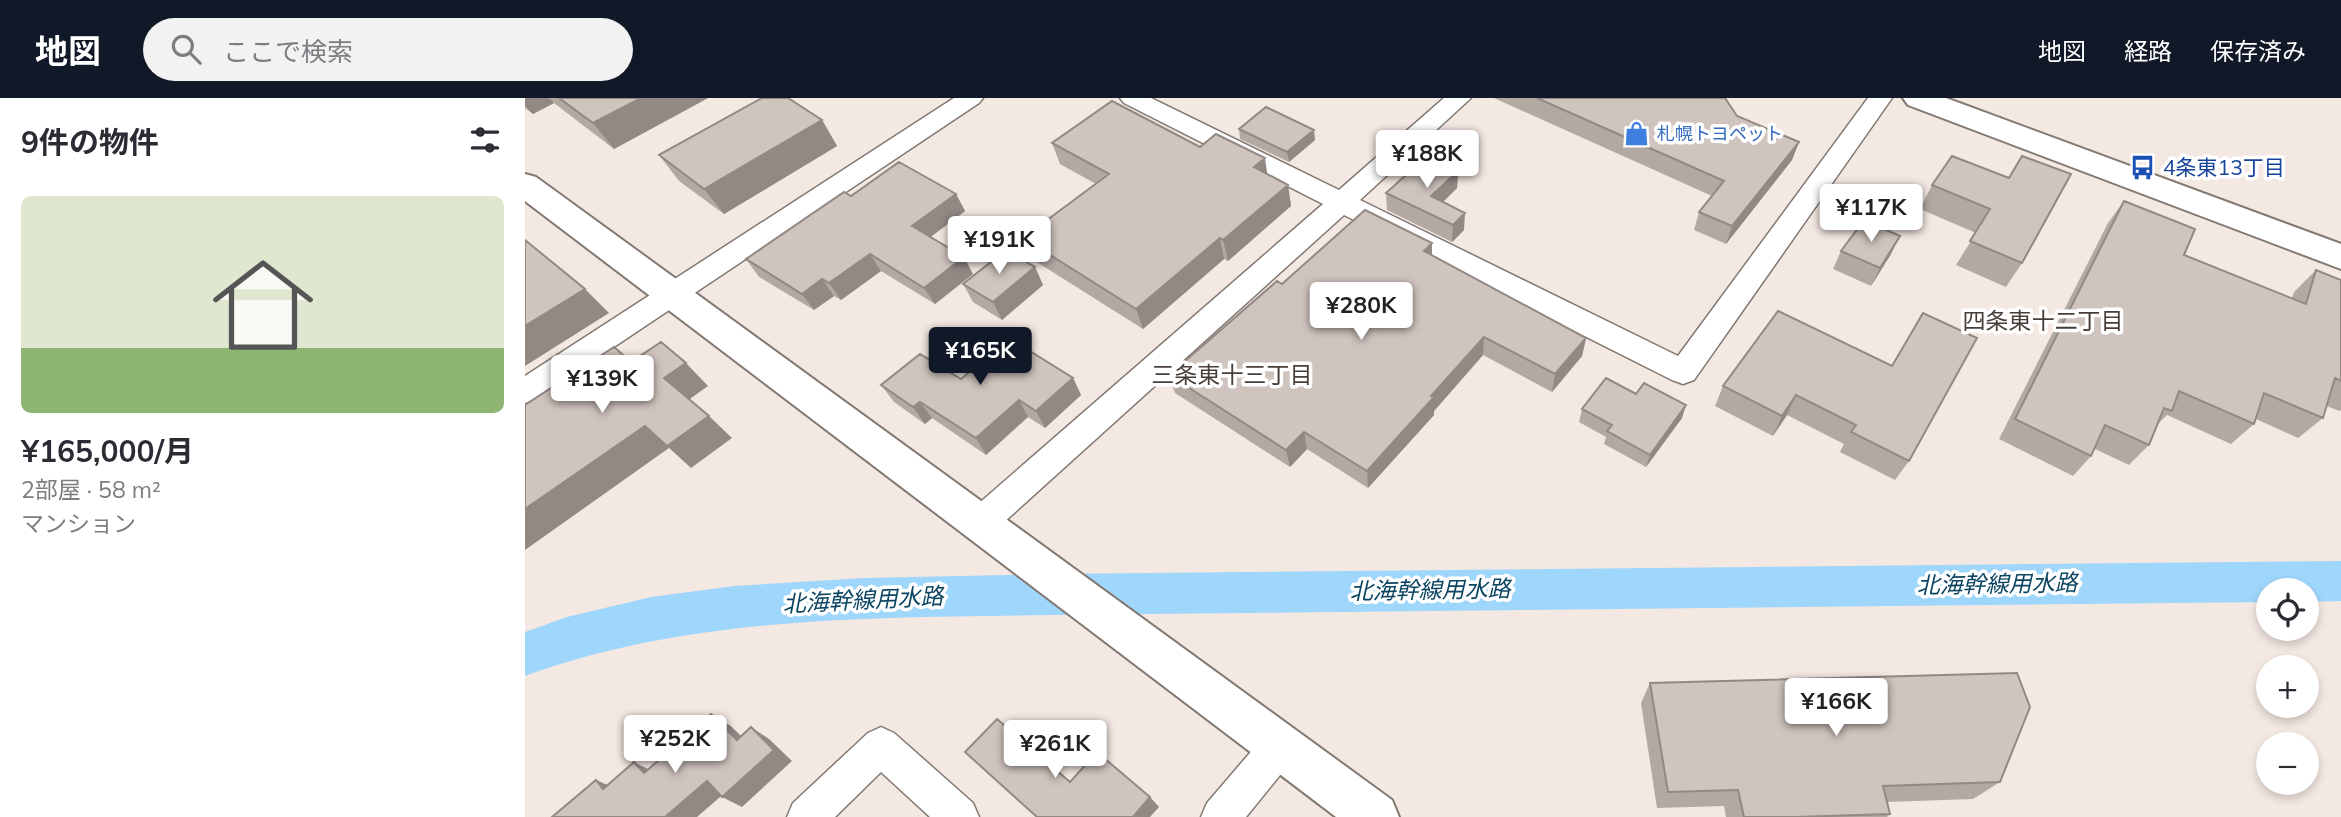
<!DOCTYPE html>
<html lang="ja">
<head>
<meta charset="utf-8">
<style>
	:root { --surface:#fff; --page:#f2f2f3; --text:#2b2b33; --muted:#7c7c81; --line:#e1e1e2; --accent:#111827 }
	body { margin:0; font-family:Mulish,"Noto Sans JP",sans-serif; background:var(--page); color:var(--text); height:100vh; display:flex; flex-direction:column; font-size:26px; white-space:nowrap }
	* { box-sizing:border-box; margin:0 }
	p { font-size:23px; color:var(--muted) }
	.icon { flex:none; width:38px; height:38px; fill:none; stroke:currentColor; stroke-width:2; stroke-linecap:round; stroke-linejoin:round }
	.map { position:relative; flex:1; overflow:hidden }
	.drawer { display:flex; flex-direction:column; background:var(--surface); width:525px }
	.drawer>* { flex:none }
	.fabs { position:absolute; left:1731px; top:480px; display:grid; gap:14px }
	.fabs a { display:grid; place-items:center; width:63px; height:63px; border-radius:50%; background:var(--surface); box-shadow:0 4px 10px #0003; font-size:35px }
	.price { position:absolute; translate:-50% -60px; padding:0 16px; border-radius:7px; background:#fff; color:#222; font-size:23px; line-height:46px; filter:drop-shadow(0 2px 4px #0008) }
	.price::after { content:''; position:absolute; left:50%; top:42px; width:21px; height:16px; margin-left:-10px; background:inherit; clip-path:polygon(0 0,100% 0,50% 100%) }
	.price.active { background:var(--accent); color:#fff }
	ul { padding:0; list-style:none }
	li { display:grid; align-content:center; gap:14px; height:371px; padding:0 21px }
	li+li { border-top:2px solid var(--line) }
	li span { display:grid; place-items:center; height:217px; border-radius:10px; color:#555 }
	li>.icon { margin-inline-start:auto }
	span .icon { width:126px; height:126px; fill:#fffc; stroke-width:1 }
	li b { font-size:30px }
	h2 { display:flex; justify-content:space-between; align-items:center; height:84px; padding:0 21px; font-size:30px }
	header { display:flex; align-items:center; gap:42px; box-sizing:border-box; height:98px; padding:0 35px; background:var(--accent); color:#fff }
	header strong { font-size:33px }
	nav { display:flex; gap:38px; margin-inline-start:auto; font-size:24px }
	.search { width:490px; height:63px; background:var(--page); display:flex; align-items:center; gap:18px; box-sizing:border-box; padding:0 24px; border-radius:38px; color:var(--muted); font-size:26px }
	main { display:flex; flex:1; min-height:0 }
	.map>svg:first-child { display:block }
</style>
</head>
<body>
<header>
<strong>地図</strong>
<div class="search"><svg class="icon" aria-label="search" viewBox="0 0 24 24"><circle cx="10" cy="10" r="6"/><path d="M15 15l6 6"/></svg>ここで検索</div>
<nav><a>地図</a><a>経路</a><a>保存済み</a></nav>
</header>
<main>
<section class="drawer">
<h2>9件の物件<svg class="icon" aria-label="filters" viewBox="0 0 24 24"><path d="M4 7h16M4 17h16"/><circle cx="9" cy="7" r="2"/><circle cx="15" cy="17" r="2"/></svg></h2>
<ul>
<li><span style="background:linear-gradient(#dfe7d0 70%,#8fb573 0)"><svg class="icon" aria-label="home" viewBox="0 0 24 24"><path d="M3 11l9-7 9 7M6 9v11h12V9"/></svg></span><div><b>¥165,000/月</b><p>2部屋 · 58 m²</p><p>マンション</p></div></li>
</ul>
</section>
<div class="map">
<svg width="1816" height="719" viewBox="0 0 1816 719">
	<rect width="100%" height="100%" fill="#f4e8e2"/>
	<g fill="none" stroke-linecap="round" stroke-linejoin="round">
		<path fill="#9fd6fb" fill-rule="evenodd" d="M 1816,463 L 1816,503 L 1782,504 L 1782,492 L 1743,492 L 1743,504 L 525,517 C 348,520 168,517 0,578 L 0,534 L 42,519 L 126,499 L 209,488 L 339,480 L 525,476 Z"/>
		<defs>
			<path id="minor" d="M 429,0 L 458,0 L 454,5 L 11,301 L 0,305 L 0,278 Z
				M 595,0 L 626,0 L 814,92 L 919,0 L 946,0 L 835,102 L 1153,258 L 1343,0 L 1367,0 L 1169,282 L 1158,286 L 1147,282 L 819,117 L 468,434 L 456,438 L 444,434 L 440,424 L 444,414 L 798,106 L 599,5 Z
				M 356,629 L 369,635 L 448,705 L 454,719 L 405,719 L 356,674 L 310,719 L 262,719 L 268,705 L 343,635 Z
				M 755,629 L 768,635 L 774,648 L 768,661 L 721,719 L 676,719 L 682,705 L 742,635 Z"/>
			<path id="tertiary" d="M 0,76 L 11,79 L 867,702 L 874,719 L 811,719 L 0,103 Z"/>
			<path id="secondary" d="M 1378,0 L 1421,0 L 1816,146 L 1816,171 L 1383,7 Z"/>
		</defs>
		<use href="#minor" stroke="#827872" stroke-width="3"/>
		<use href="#tertiary" stroke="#827872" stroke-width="4"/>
		<use href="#secondary" stroke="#827872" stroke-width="4"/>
		<use href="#minor" fill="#fff" fill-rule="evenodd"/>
		<use href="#tertiary" fill="#fff" fill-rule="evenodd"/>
		<use href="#secondary" fill="#fff" fill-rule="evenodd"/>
	</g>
	<path fill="#b3a9a3" d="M 0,0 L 183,0 L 89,51 L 29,5 L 8,16 L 0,10 Z
		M 969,0 L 1200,0 L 1212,18 L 1274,44 L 1267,62 L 1201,146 L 1169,132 L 1174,114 L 1187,98 Z
		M 297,22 L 312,48 L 199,116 L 154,83 L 134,57 Z
		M 714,31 L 790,42 L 764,64 L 715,41 Z
		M 527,45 L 675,49 L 743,76 L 763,87 L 766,108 L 703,163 L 699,161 L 618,231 L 507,161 L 498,140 L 571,86 L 535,66 Z
		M 933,73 L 932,90 L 918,104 L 939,132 L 927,144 L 862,112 L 861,95 Z
		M 1484,80 L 1497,165 L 1481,189 L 1431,167 L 1451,135 L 1395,111 L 1407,87 Z
		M 431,96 L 440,113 L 406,139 L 448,176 L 410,206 L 356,173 L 316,202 L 309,198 L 289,212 L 234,179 L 221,161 L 326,98 Z
		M 1599,103 L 1659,157 L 1767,200 L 1769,194 L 1791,172 L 1816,182 L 1816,312 L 1814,313 L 1802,308 L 1798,320 L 1773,340 L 1731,321 L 1729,326 L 1706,346 L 1642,317 L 1632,327 L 1624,347 L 1604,367 L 1570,351 L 1566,358 L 1548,378 L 1474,341 L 1583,125 Z
		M 907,145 L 907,158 L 1061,240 L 1057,258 L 1027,294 L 958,257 L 909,313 L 909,317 L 843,390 L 782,351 L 765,369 L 650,295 L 644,277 L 757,186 Z
		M 1316,153 L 1366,156 L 1346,188 L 1308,171 Z
		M 510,169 L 518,187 L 477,222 L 448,204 L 438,186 Z
		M 1253,213 L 1384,363 L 1370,382 L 1315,354 L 1319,346 L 1262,317 L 1248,338 L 1190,308 L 1198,288 Z
		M 548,280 L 556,297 L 520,330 L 503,319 L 461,357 L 407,320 L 400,326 L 369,304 L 356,287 L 436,281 Z
		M 1057,311 L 1157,320 L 1121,369 L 1079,346 L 1081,339 L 1054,324 Z
		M 1125,585 L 1475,684 L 1448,701 L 1362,704 L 1365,716 L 1362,719 L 1201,719 L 1199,708 L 1132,710 L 1116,605 Z"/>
	<path fill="#928985" d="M 0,0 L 24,0 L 29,5 L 8,16 L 0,8 Z
		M 116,0 L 183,0 L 89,51 L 68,25 Z
		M 297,22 L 312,48 L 199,116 L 179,91 Z
		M 789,32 L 790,42 L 764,64 L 762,54 Z
		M 1274,44 L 1267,62 L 1201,146 L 1207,128 Z
		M 740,60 L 743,81 L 729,69 Z
		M 933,73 L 932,90 L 906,116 L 906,98 Z
		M 763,87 L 766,108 L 703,163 L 698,142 Z
		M 431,96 L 440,113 L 397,145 L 387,128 Z
		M 940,115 L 939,132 L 927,144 L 928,127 Z
		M 1375,138 L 1366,156 L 1346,188 L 1355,170 Z
		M 695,140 L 699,161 L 618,231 L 611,211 Z
		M 907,145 L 907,164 L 899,153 Z
		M 345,156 L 356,173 L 316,202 L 304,185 Z
		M 439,159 L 448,176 L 410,206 L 399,190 Z
		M 510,169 L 518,187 L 477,222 L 468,204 Z
		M 297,181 L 309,198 L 289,212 L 277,196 Z
		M 60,191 L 84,215 L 0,268 L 0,228 Z
		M 959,239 L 958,257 L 909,313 L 909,317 L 843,390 L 842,373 L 906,298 Z
		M 1061,240 L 1057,258 L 1027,294 L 1030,276 Z
		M 161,265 L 183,288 L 162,303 L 139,280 Z
		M 548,280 L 556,297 L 520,330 L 511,313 Z
		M 1271,297 L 1262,317 L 1248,338 L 1257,318 Z
		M 494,302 L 503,319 L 461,357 L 451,340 Z
		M 395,304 L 407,320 L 400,326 L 388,309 Z
		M 1161,307 L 1157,320 L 1121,369 L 1125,357 Z
		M 184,318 L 207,340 L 166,370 L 142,348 Z
		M 120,328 L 144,350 L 0,452 L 0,411 Z
		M 779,334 L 782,351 L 765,369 L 761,352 Z
		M 186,616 L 206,628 L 231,653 L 212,642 Z
		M 226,629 L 244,641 L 267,663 L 217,709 L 197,699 Z
		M 109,664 L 131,675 L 119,675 Z
		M 71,682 L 94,692 L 78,691 Z
		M 182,683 L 202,693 L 172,719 L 140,719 Z
		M 625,699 L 634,709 L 625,719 L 608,719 Z"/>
	<path fill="#d0c4be" stroke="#928985" stroke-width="2" d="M 34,0 L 116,0 L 68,25 Z
		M 237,0 L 263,0 L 297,22 L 179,91 L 134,57 Z
		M 1012,0 L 1200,0 L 1212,18 L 1274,44 L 1207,128 L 1174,114 L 1199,83 Z
		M 587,3 L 675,49 L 691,36 L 740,60 L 729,69 L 763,87 L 698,142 L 695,140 L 611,211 L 498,140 L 584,76 L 527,45 Z
		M 741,9 L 789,32 L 762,54 L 714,31 Z
		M 902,58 L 933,73 L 906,98 L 940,115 L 928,127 L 861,95 Z
		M 1427,58 L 1484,80 L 1497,58 L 1546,76 L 1497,165 L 1445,143 L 1465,111 L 1407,87 Z
		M 374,64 L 431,96 L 387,128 L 439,159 L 399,190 L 345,156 L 304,185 L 297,181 L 277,196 L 221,161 L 319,94 L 326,98 Z
		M 1599,103 L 1670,131 L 1659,157 L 1781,206 L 1791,172 L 1816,182 L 1816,283 L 1810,280 L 1798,320 L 1739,295 L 1729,326 L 1654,293 L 1647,313 L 1639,310 L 1624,347 L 1580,327 L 1566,358 L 1490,321 Z
		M 840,112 L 907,145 L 899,153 L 1061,240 L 1030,276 L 959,239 L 906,298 L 909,299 L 842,373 L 779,334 L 761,352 L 644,277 L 752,183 L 757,186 Z
		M 1339,122 L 1375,138 L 1355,170 L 1316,153 Z
		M 0,142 L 60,191 L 0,228 Z
		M 481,152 L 510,169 L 468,204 L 438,186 Z
		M 1253,213 L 1367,268 L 1398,215 L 1452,240 L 1384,363 L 1326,334 L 1331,327 L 1271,297 L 1257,318 L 1198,288 Z
		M 484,240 L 548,280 L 511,313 L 494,302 L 451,340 L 395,304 L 388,309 L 356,287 L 395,256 L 436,281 Z
		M 136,244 L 161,265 L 139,280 L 184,318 L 142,348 L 120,328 L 0,411 L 0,307 L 89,249 L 106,264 Z
		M 1081,280 L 1111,296 L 1119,285 L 1161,307 L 1125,357 L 1082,333 L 1087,327 L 1057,311 Z
		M 1492,575 L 1505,609 L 1475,684 L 1358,688 L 1365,716 L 1270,719 L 1219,719 L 1213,692 L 1143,694 L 1125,585 Z
		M 186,616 L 212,642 L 226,629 L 249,652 L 197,699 L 182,683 L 140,719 L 27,719 L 71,682 L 78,691 L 109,664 L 119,675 Z
		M 472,621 L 545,684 L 572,654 L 625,699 L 608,719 L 512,719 L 440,654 Z"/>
	<defs>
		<symbol id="shop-bare" viewBox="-9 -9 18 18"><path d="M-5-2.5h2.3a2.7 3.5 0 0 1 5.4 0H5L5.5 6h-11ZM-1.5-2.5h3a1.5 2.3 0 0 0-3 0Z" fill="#3f7fe0" stroke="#fff" stroke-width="2.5" paint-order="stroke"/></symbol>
		<symbol id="bus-bare" viewBox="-9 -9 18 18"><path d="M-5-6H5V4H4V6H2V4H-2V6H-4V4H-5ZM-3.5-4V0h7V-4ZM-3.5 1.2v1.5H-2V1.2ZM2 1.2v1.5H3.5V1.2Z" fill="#1a4fb4" stroke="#fff" stroke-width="2.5" paint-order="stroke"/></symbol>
	</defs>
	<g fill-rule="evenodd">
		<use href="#shop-bare" x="1094" y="18" width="35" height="35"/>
		<use href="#bus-bare" x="1600" y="52" width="35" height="35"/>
	</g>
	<g text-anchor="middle" stroke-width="7" stroke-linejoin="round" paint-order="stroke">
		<g font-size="18" fill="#366cbe" stroke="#fff" text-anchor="start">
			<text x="1132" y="42">札幌トヨペット</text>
		</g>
		<g font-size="21" fill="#164399" stroke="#fff" text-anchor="start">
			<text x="1638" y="77">4条東13丁目</text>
		</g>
		<g font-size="23" fill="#483e39" stroke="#fff">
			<text x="1518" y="231">四条東十二丁目</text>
			<text x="707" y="285">三条東十三丁目</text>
		</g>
		<g font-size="23" font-style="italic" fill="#0b4562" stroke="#fff">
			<text transform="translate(1472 486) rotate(-1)" y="8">北海幹線用水路</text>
			<text transform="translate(905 492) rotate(-1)" y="8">北海幹線用水路</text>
			<text transform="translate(338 502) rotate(-3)" y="8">北海幹線用水路</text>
		</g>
	</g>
</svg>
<div class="fabs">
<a><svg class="icon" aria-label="locate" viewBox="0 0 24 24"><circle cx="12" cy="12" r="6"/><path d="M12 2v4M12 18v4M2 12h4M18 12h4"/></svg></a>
<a>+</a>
<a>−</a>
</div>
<b class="price" style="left:902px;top:92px">¥188K</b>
<b class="price" style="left:1346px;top:146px">¥117K</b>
<b class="price" style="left:474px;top:178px">¥191K</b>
<b class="price" style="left:836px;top:244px">¥280K</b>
<b class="price active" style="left:455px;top:289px">¥165K</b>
<b class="price" style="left:77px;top:317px">¥139K</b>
<b class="price" style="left:1311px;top:640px">¥166K</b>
<b class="price" style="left:150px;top:677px">¥252K</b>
<b class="price" style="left:530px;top:682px">¥261K</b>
</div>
</main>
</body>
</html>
